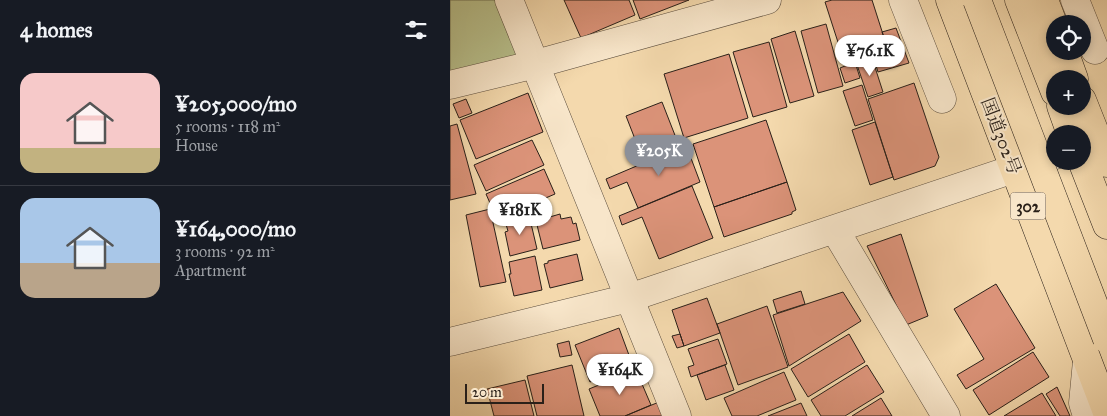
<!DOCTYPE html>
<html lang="en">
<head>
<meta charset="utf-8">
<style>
	:root { --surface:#171b24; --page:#20242c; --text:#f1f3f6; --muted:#9ea1a6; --line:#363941; --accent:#8c9099 }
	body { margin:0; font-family:"IM FELL Great Primer","Noto Serif JP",serif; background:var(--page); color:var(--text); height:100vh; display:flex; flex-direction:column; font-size:19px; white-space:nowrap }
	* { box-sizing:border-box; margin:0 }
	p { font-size:16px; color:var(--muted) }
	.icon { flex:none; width:28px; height:28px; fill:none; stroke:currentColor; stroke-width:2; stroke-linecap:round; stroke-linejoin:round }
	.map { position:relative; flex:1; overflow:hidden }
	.details { display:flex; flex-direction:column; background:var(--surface); width:450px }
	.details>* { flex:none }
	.tools { position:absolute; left:596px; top:15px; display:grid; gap:10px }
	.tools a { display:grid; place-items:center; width:45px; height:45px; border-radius:50%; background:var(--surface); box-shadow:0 2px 8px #0003; font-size:25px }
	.scale { position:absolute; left:15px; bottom:12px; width:79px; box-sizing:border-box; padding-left:5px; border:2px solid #2a2019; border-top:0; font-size:14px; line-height:18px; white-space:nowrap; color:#2a2019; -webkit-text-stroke:4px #f8e6ca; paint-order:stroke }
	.price { position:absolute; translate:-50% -42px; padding:0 11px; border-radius:18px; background:#fff; color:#222; font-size:16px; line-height:32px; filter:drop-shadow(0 1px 2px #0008) }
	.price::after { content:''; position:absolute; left:50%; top:30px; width:15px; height:11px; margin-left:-8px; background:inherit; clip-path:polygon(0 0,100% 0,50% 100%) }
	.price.on { background:var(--accent); color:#fff }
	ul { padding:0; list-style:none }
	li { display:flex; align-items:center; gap:15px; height:125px; padding:0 20px }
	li+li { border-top:1px solid var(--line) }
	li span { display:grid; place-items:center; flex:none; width:140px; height:100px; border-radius:15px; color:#555 }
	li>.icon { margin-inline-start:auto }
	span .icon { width:60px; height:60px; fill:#fffc; stroke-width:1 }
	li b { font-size:21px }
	h2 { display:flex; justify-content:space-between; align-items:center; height:60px; padding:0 20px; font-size:21px }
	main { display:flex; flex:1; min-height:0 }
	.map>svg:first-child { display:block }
</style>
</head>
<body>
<main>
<section class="details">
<h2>4 homes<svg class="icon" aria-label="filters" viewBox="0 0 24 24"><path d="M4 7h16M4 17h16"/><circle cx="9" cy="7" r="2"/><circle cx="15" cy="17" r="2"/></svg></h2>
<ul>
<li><span style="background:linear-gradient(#f6c9c9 75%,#c2b280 0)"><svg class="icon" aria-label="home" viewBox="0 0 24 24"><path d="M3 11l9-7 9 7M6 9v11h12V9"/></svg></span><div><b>¥205,000/mo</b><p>5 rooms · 118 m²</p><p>House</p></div></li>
<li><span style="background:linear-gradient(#a9c7e8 65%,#b9a48a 0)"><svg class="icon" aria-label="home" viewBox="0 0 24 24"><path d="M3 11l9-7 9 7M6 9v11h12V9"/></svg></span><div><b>¥164,000/mo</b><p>3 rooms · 92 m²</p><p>Apartment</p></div></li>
</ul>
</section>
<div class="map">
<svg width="657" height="416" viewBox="0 0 657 416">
	<rect width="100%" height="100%" fill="#f4d9ad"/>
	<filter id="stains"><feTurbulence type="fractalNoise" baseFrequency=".004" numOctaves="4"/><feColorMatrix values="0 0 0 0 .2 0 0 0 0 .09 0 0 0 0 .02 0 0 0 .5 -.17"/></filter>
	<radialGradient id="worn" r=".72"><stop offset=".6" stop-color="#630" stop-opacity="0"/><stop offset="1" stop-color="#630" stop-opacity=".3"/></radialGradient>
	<path fill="#b8c08c" stroke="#717052" d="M 0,0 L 48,0 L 74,57 L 0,75 Z"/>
	<path fill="#db9379" stroke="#2a2019" d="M 114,0 L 179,0 L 185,15 L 131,38 Z
		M 183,0 L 239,0 L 190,19 Z
		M 382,0 L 422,0 L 438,50 L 395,64 L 375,2 Z
		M 376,24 L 393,86 L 368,93 L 351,31 Z
		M 446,28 L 459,63 L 428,72 L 423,56 L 439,51 L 432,32 Z
		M 345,31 L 364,96 L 340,103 L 321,39 Z
		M 319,42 L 337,107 L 303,117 L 283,52 Z
		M 279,54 L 298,118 L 234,138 L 214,74 Z
		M 422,58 L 433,92 L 418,97 L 406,62 Z
		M 405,62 L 410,78 L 395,83 L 390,68 Z
		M 464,83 L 489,157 L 485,166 L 444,180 L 418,99 Z
		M 412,85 L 423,120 L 405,126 L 393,91 Z
		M 78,93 L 93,132 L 26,159 L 10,120 Z
		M 16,99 L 22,113 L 9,118 L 3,104 Z
		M 212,102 L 228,143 L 192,157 L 176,116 Z
		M 316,120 L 337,182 L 264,207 L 243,144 Z
		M 425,122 L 443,177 L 420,185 L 402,130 Z
		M 7,124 L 26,194 L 0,200 L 0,126 Z
		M 82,140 L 94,165 L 36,191 L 24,165 Z
		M 236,145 L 250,182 L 188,208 L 177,182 L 160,189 L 156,179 Z
		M 94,169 L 105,194 L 47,219 L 36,194 Z
		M 337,182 L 346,210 L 342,212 L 342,214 L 274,237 L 264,207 Z
		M 242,186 L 263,238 L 209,259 L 192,217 L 172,225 L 169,216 Z
		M 40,209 L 56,282 L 30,287 L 16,215 Z
		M 110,214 L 111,219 L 121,217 L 123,224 L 126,223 L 130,240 L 93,249 L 86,221 Z
		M 79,215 L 87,249 L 60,256 L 55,232 L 58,231 L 55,221 Z
		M 451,234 L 478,316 L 456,325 L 417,246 Z
		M 127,254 L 133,280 L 100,288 L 94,264 L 98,263 L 98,261 Z
		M 85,256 L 92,290 L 64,296 L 59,274 L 61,274 L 59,262 Z
		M 546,284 L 585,348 L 516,389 L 507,375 L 534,359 L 504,309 Z
		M 351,291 L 355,304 L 327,313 L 323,300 Z
		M 393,292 L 411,321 L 339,366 L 323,315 Z
		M 257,298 L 270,333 L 234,346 L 222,310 Z
		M 317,306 L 338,367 L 288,385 L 267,324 Z
		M 169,328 L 183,366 L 140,382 L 125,345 Z
		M 230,334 L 234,346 L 227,348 L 222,336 Z
		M 399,334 L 415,362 L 358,397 L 341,369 Z
		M 268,339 L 277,364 L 241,377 L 238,367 L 244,365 L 238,349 Z
		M 119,341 L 122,355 L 110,357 L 107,344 Z
		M 583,352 L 599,377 L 539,415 L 523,390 Z
		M 122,365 L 134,416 L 87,416 L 77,376 Z
		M 275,365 L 284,390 L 256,400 L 247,375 Z
		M 417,365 L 434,392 L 395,416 L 371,416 L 361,400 Z
		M 186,370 L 201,405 L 175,416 L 150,416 L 139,389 Z
		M 334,372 L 346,400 L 307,416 L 282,416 L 274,398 Z
		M 75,380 L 84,416 L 44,416 L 37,389 Z
		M 607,387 L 620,416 L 610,416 L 596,394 Z
		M 592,393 L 606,416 L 554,416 Z
		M 431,398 L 442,416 L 402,416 Z
		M 209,402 L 215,416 L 175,416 Z
		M 351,403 L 357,416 L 318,416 Z"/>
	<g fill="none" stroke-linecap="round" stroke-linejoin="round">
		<defs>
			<path id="minor" d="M 59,0 L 227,416
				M 453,0 L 492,99
				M 625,0 L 645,50
				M 0,85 L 86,64 L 317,0
				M 385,230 L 496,416
				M 0,342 L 179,298 L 605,155
				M 637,416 L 633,403 L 637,361"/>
			<path id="highway" d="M 500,0 L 657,412
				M 569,0 L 605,92
				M 594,0 L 605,29
				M 614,51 L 624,79
				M 632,100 L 657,163
				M 611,106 L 621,134
				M 632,161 L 657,225"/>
		</defs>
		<use href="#minor" stroke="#5c4e3e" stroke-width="29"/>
		<use href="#highway" stroke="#2a2019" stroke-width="29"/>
		<use href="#minor" stroke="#f8e6ca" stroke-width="28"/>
		<use href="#highway" stroke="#f4d9ad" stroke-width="28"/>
		<defs>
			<path id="highway-bridge" d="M 527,0 L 657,339"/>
		</defs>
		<use href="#highway-bridge" stroke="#2a2019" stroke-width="29" stroke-linecap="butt"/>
		<use href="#highway-bridge" stroke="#f4d9ad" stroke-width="28"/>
	</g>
	<g text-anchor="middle" stroke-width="4" stroke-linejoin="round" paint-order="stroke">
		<rect fill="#f8e6ca" stroke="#685b4e" stroke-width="1" x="560.5" y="192.5" width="35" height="27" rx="4"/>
		<g font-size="16" font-weight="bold" fill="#2a2019">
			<text x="578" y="212">302</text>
		</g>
		<g font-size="18" fill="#2a2019" stroke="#f8e6ca">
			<text transform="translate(551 136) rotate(69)" y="6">国道302号</text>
		</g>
	</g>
	<rect width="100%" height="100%" filter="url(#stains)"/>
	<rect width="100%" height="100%" fill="url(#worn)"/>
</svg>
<div class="tools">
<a><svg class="icon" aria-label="locate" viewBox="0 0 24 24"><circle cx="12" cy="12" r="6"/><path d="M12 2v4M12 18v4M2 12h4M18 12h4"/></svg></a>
<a>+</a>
<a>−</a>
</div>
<div class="scale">20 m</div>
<b class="price" style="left:420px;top:77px">¥76.1K</b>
<b class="price on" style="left:209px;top:177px">¥205K</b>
<b class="price" style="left:70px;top:236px">¥181K</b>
<b class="price" style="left:170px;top:396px">¥164K</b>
</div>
</main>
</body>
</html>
